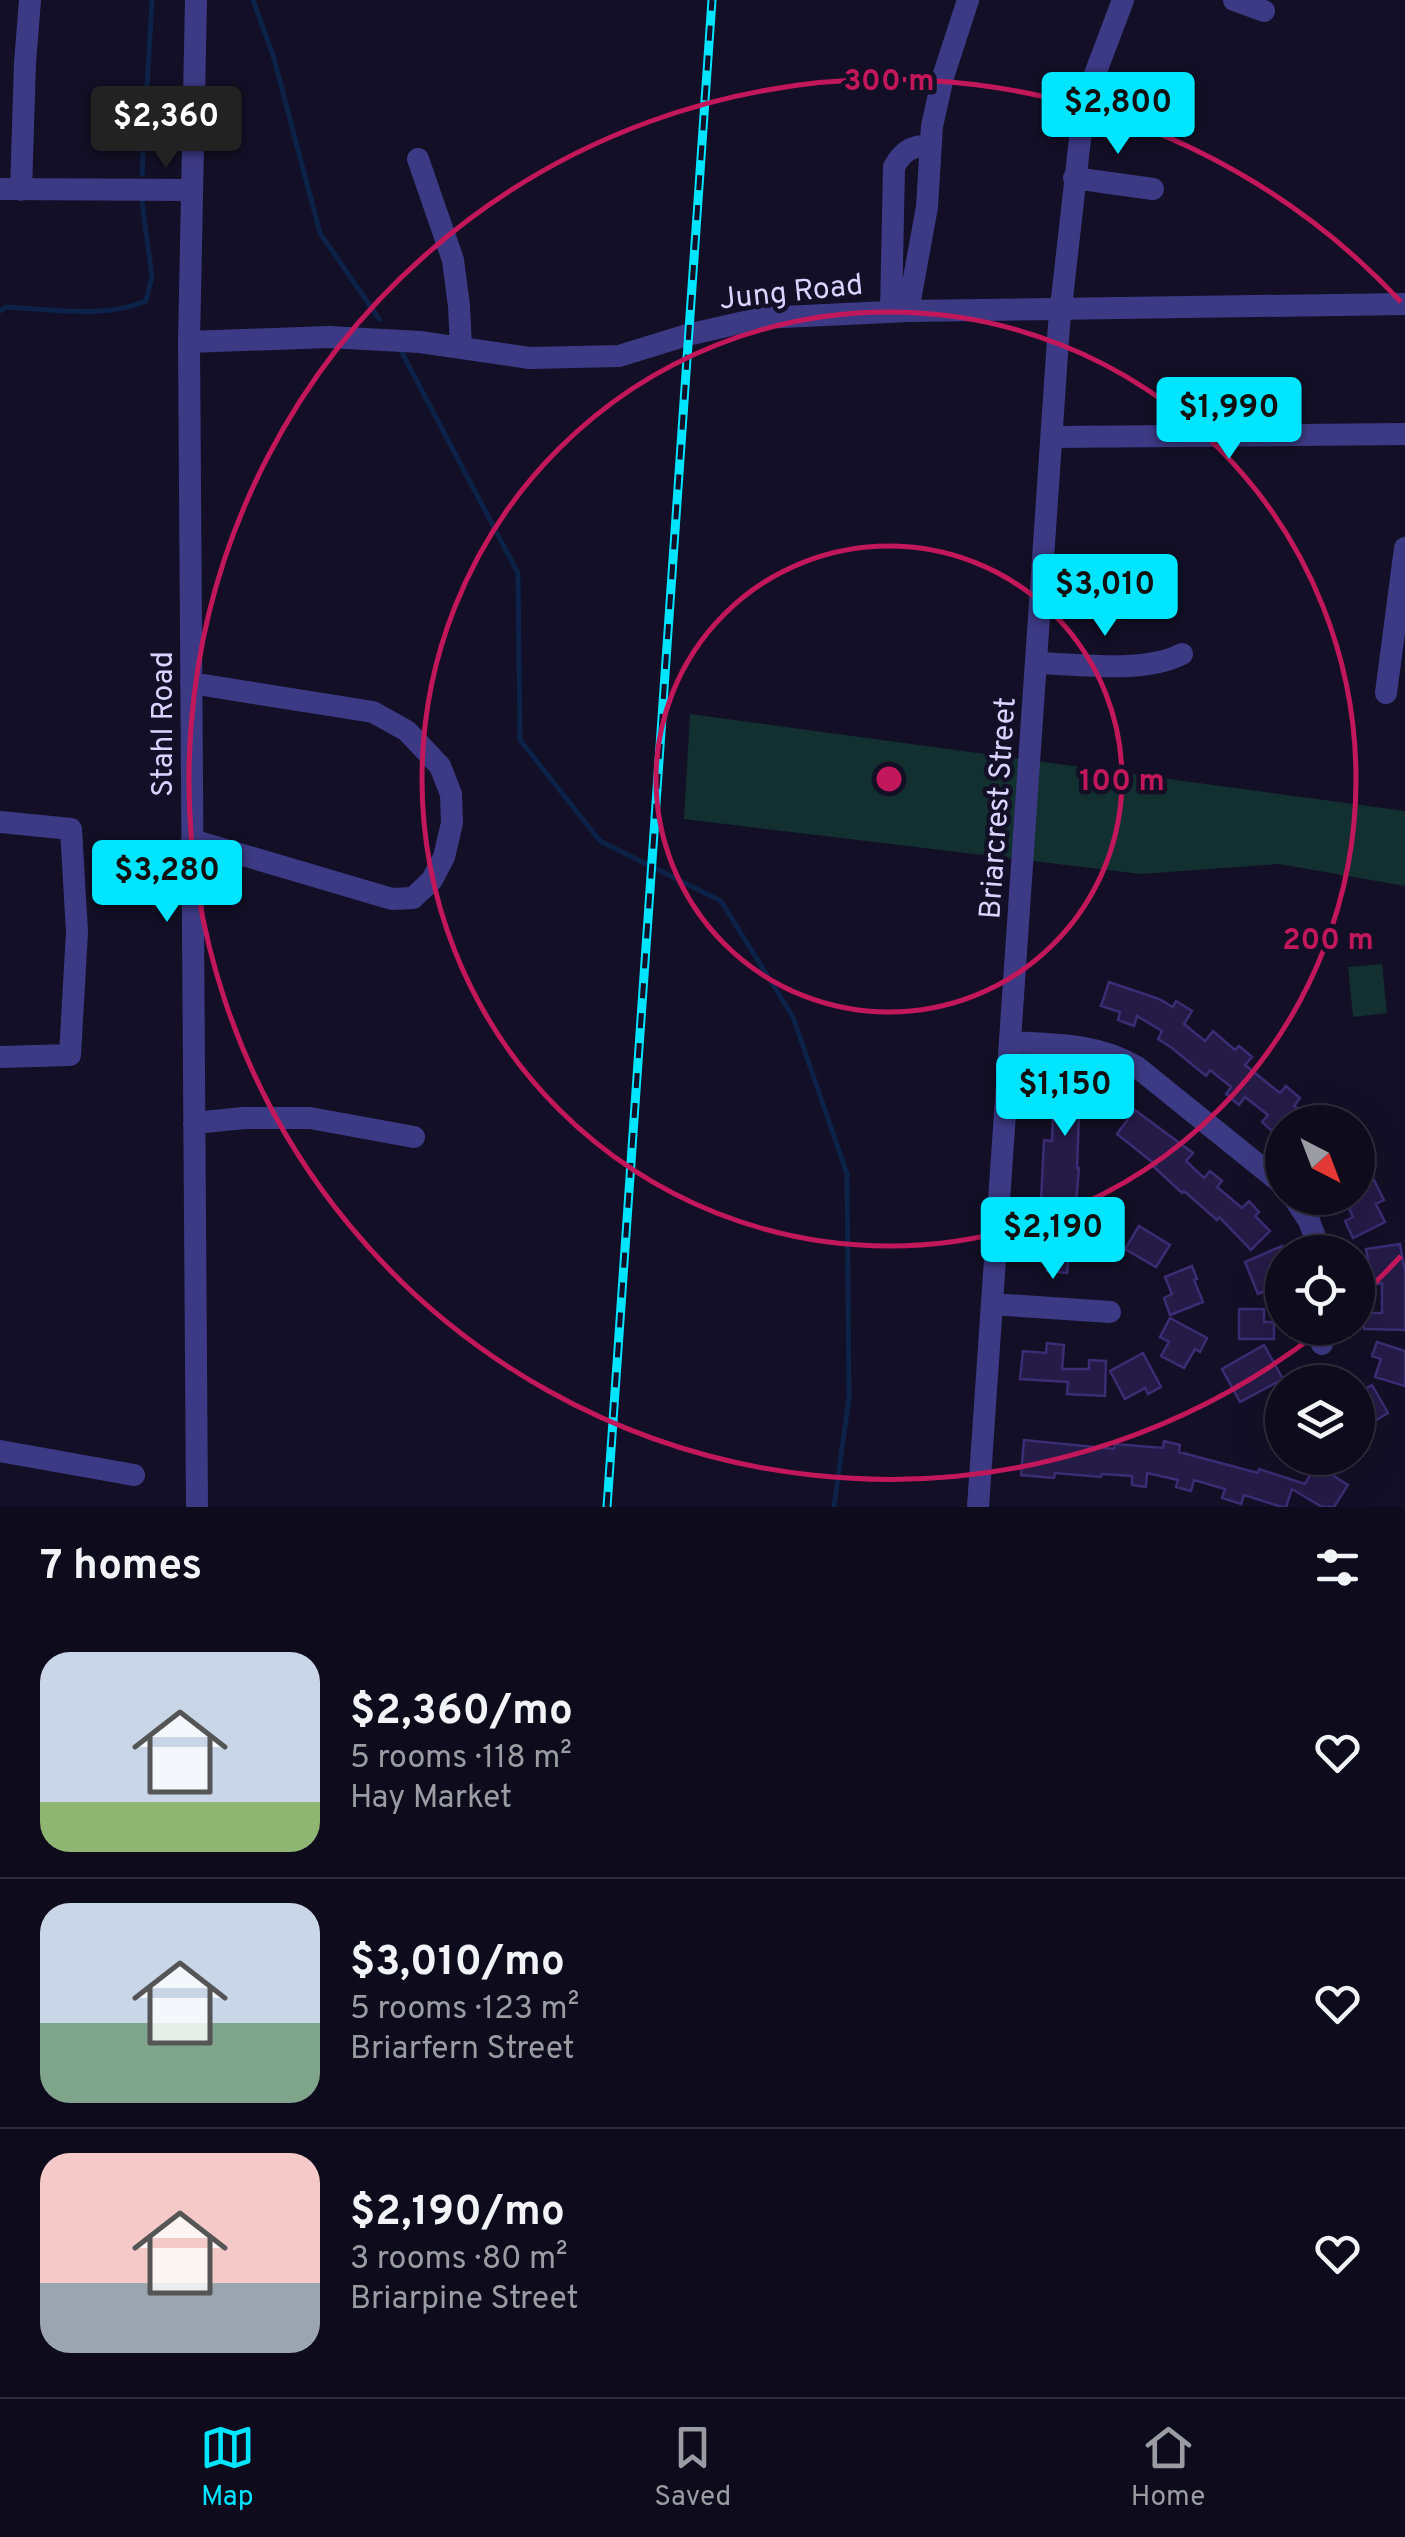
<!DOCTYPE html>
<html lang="en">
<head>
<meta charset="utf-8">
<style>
	:root { --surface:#0e0b1c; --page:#171425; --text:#f1f3f6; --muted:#9b9ba3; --line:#2e2b3b; --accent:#00e5ff }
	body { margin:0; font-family:Overpass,sans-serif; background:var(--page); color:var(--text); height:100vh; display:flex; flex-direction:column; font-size:38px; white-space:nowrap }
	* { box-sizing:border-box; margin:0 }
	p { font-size:32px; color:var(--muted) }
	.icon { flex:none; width:55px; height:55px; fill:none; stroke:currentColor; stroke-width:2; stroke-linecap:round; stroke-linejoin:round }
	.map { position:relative; height:1507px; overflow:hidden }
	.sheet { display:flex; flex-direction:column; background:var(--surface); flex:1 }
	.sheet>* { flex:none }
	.needle { width:65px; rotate:138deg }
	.controls { position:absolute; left:1265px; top:1105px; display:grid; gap:20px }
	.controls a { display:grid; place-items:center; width:110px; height:110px; border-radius:50%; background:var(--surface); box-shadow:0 10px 40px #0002,0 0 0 2px var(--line); font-size:50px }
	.price { position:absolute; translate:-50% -85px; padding:0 22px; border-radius:10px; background:var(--accent); color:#111; font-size:32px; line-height:65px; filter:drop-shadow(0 2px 5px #0008) }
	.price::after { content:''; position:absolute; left:50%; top:60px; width:30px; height:22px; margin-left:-15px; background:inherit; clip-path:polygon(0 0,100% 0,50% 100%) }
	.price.current { background:#222; color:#fff }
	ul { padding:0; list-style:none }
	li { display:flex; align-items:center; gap:30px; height:250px; padding:0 40px }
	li+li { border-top:2px solid var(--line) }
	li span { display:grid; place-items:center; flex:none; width:280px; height:200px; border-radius:30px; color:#555 }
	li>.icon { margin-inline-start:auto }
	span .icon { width:120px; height:120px; fill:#fffc; stroke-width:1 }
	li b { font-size:42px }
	h2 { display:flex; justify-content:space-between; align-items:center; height:120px; padding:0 40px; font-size:42px }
	.dock { display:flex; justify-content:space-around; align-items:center; height:140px; border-top:2px solid var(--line); background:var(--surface); font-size:28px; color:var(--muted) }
	.dock a { display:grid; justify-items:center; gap:5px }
	.dock .current { color:var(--accent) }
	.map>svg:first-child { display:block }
</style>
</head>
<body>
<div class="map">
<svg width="1405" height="1507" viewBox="0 0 1405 1507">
	<rect width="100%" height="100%" fill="#130f26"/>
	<path fill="#12302f" d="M 690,714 L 1405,811 L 1405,886 L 1279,864 L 1141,874 L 684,819 Z
		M 1382,964 L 1387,1013 L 1353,1017 L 1348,967 Z"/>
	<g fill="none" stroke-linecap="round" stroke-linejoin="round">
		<path stroke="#0c2248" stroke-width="5" d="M 253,0 L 273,55 L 320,233 L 379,319
			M 142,174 L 152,0
			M 0,311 L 6,307 C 51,309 104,319 146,301 L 152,276 L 142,202
			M 400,349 L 518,573 L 520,740 L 600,841 L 721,901 L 793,1017 L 847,1174 L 849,1398 L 834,1507"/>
	</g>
	<path fill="#241b47" stroke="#3b2d73" stroke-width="2.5" d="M 1109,982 L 1159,999 L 1173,1007 L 1176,1001 L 1192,1011 L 1184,1024 L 1205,1041 L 1213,1031 L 1235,1050 L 1239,1046 L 1252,1057 L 1245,1065 L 1280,1093 L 1286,1086 L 1300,1098 L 1294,1106 L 1316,1122 L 1280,1122 L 1273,1132 L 1262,1122 L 1268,1115 L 1245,1097 L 1239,1105 L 1226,1094 L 1231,1087 L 1210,1070 L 1206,1076 L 1172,1048 L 1158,1039 L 1162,1031 L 1137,1016 L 1134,1026 L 1118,1020 L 1120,1012 L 1101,1006 Z
		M 1049,1079 L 1088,1082 L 1086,1097 L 1104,1099 L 1103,1117 L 1079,1115 L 1077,1168 L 1079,1168 L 1076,1204 L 1041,1201 L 1044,1140 L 1052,1141 L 1053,1113 L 1046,1113 Z
		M 1135,1110 L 1193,1153 L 1186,1161 L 1204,1178 L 1210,1171 L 1222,1181 L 1217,1187 L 1242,1208 L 1249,1201 L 1259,1212 L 1255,1216 L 1270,1231 L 1251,1250 L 1219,1217 L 1217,1220 L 1184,1191 L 1182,1193 L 1154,1167 L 1156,1165 L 1117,1134 Z
		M 1358,1160 L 1374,1180 L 1384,1200 L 1376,1204 L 1385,1222 L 1353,1238 L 1345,1221 L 1353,1217 L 1345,1200 L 1358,1198 Z
		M 1079,1221 L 1116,1226 L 1113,1256 L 1099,1254 L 1100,1248 L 1076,1246 Z
		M 1139,1226 L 1170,1245 L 1156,1267 L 1125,1249 Z
		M 1033,1232 L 1071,1235 L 1067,1273 L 1047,1271 L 1048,1262 L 1030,1260 Z
		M 1400,1244 L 1405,1272 L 1405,1330 L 1364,1329 L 1364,1313 L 1382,1313 L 1382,1283 L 1360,1287 L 1358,1267 L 1369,1265 L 1366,1249 Z
		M 1282,1246 L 1282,1284 L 1258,1294 L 1245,1262 Z
		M 1192,1266 L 1197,1279 L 1194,1280 L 1203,1302 L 1170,1315 L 1164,1298 L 1172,1294 L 1165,1277 Z
		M 1239,1309 L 1264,1309 L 1264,1322 L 1274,1322 L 1274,1339 L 1239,1339 Z
		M 1170,1318 L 1207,1338 L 1200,1352 L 1195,1349 L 1184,1368 L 1161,1356 L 1169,1342 L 1160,1337 Z
		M 1377,1342 L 1405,1351 L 1405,1386 L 1375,1377 L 1381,1359 L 1372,1356 Z
		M 1047,1343 L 1064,1345 L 1062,1369 L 1089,1369 L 1089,1360 L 1106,1361 L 1105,1396 L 1067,1394 L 1068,1382 L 1020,1379 L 1023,1351 L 1046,1353 Z
		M 1264,1345 L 1283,1379 L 1240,1402 L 1222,1369 Z
		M 1143,1353 L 1161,1387 L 1148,1394 L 1145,1388 L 1125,1399 L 1110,1371 Z
		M 1372,1385 L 1388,1413 L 1358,1431 L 1358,1393 Z
		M 1024,1440 L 1114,1449 L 1115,1444 L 1163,1448 L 1164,1441 L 1180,1445 L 1179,1452 L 1258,1473 L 1259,1469 L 1305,1484 L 1316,1465 L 1348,1485 L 1334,1507 L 1322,1507 L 1292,1489 L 1286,1507 L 1282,1507 L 1244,1495 L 1241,1504 L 1222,1498 L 1225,1489 L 1194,1480 L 1191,1491 L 1176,1487 L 1178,1480 L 1147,1473 L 1146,1487 L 1132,1485 L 1132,1476 L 1102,1474 L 1101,1477 L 1055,1473 L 1054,1478 L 1021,1475 Z"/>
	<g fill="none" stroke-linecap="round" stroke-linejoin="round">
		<path stroke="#3d3a85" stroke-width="22" d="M 196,0 L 189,342 L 197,1507
			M 1234,0 L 1264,11
			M 418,159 L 453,260 L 459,306 L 461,347
			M 1074,178 L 1153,189
			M 0,189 L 192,190
			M 21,190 L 25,63 L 30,0
			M 891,311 L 894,167 C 903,150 912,146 931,145
			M 908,311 L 927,207 L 932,126 L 943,77 L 968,0
			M 189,342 L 329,337 L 420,342 L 530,358 L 619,356 L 687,335 L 762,318 L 908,311 L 1405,304
			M 1052,437 L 1405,434
			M 1037,663 C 1081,664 1143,674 1182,654
			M 191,683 L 373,712 L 407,731 L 440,766 L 451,794 L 452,823 L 444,857 L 432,880 L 413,898 L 392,899 L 192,840
			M 1386,693 L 1405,548
			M 0,822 L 71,829 L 77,932 L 70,1055 L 0,1057
			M 1010,1042 C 1055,1044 1098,1044 1137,1067 L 1282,1184
			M 194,1123 L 244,1118 L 310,1118 L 414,1137
			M 1294,1198 L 1309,1221 L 1321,1252
			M 992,1304 L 1110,1312
			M 1322,1344 L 1324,1328
			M 0,1451 L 134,1475
			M 978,1507 L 1059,325 L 1081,130 L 1089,90 L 1123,0"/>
		<defs>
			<path id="rail" d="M 607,1507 L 712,0"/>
		</defs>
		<use href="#rail" stroke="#00e5ff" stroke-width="9"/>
		<use href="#rail" stroke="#130f26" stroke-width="5" stroke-dasharray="15" stroke-linecap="butt"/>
	</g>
	<g fill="none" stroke="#c2185b" stroke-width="5">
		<circle cx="889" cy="779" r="233"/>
		<circle cx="889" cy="779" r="467"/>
		<path d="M1401 1256A700 700 0 0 1 1362 1295M1320 1331A700 700 0 1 1 1401 302"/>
	</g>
	<g text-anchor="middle" stroke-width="9" stroke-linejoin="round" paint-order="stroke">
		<g font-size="30" fill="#d9d4ff" stroke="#130f26">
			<text transform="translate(791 291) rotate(-6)" y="10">Jung Road</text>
			<text transform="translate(162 724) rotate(-90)" y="10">Stahl Road</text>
			<text transform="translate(997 808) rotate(-86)" y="10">Briarcrest Street</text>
		</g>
	</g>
	<circle cx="889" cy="779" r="15" fill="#c2185b" stroke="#130f26" stroke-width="5"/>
	<g font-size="30" text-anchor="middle" font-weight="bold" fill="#c2185b" stroke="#130f26" stroke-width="9" stroke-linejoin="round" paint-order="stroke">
		<text x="889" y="90">300 m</text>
		<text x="1122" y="790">100 m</text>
		<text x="1328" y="949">200 m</text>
	</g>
</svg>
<div class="controls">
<a><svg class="needle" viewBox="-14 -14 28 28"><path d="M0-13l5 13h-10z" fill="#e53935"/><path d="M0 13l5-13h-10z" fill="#9b9ba3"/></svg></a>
<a><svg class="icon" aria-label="locate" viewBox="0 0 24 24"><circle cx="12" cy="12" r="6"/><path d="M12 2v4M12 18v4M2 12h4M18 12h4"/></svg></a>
<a><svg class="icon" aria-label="layers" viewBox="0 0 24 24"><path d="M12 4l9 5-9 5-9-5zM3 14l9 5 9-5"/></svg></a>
</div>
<b class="price" style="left:1118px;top:157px">$2,800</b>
<b class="price current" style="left:166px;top:171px">$2,360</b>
<b class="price" style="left:1229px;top:462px">$1,990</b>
<b class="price" style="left:1105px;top:639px">$3,010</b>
<b class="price" style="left:167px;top:925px">$3,280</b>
<b class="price" style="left:1065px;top:1139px">$1,150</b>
<b class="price" style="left:1053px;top:1282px">$2,190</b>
</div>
<section class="sheet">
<h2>7 homes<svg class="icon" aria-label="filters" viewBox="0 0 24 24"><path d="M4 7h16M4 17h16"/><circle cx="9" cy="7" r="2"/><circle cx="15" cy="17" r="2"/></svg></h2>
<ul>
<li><span style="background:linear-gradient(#c9d6e8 75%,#8fb573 0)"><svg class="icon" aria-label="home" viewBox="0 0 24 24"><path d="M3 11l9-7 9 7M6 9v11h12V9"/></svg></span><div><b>$2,360/mo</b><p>5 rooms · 118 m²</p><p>Hay Market</p></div><svg class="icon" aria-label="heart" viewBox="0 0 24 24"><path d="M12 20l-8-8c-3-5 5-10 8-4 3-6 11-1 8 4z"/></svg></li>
<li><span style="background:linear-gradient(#c9d6e8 60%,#7fa58c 0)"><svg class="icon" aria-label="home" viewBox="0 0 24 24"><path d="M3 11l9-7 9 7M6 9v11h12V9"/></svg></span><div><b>$3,010/mo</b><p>5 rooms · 123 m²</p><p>Briarfern Street</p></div><svg class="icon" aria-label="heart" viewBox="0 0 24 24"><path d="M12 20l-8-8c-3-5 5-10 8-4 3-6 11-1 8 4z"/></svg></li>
<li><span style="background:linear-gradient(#f6c9c9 65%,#9aa5b1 0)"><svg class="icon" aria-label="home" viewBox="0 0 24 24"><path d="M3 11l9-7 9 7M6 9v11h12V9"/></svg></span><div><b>$2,190/mo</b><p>3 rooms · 80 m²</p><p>Briarpine Street</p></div><svg class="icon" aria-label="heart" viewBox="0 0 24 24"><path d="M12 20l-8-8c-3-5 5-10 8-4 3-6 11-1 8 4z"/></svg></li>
</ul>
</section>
<nav class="dock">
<a class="current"><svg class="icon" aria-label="map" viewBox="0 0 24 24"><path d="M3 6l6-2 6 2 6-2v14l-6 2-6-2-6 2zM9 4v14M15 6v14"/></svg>Map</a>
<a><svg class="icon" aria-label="saved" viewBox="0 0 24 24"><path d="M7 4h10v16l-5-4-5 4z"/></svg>Saved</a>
<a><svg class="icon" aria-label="home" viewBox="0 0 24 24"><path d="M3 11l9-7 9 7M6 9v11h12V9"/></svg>Home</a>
</nav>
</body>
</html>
